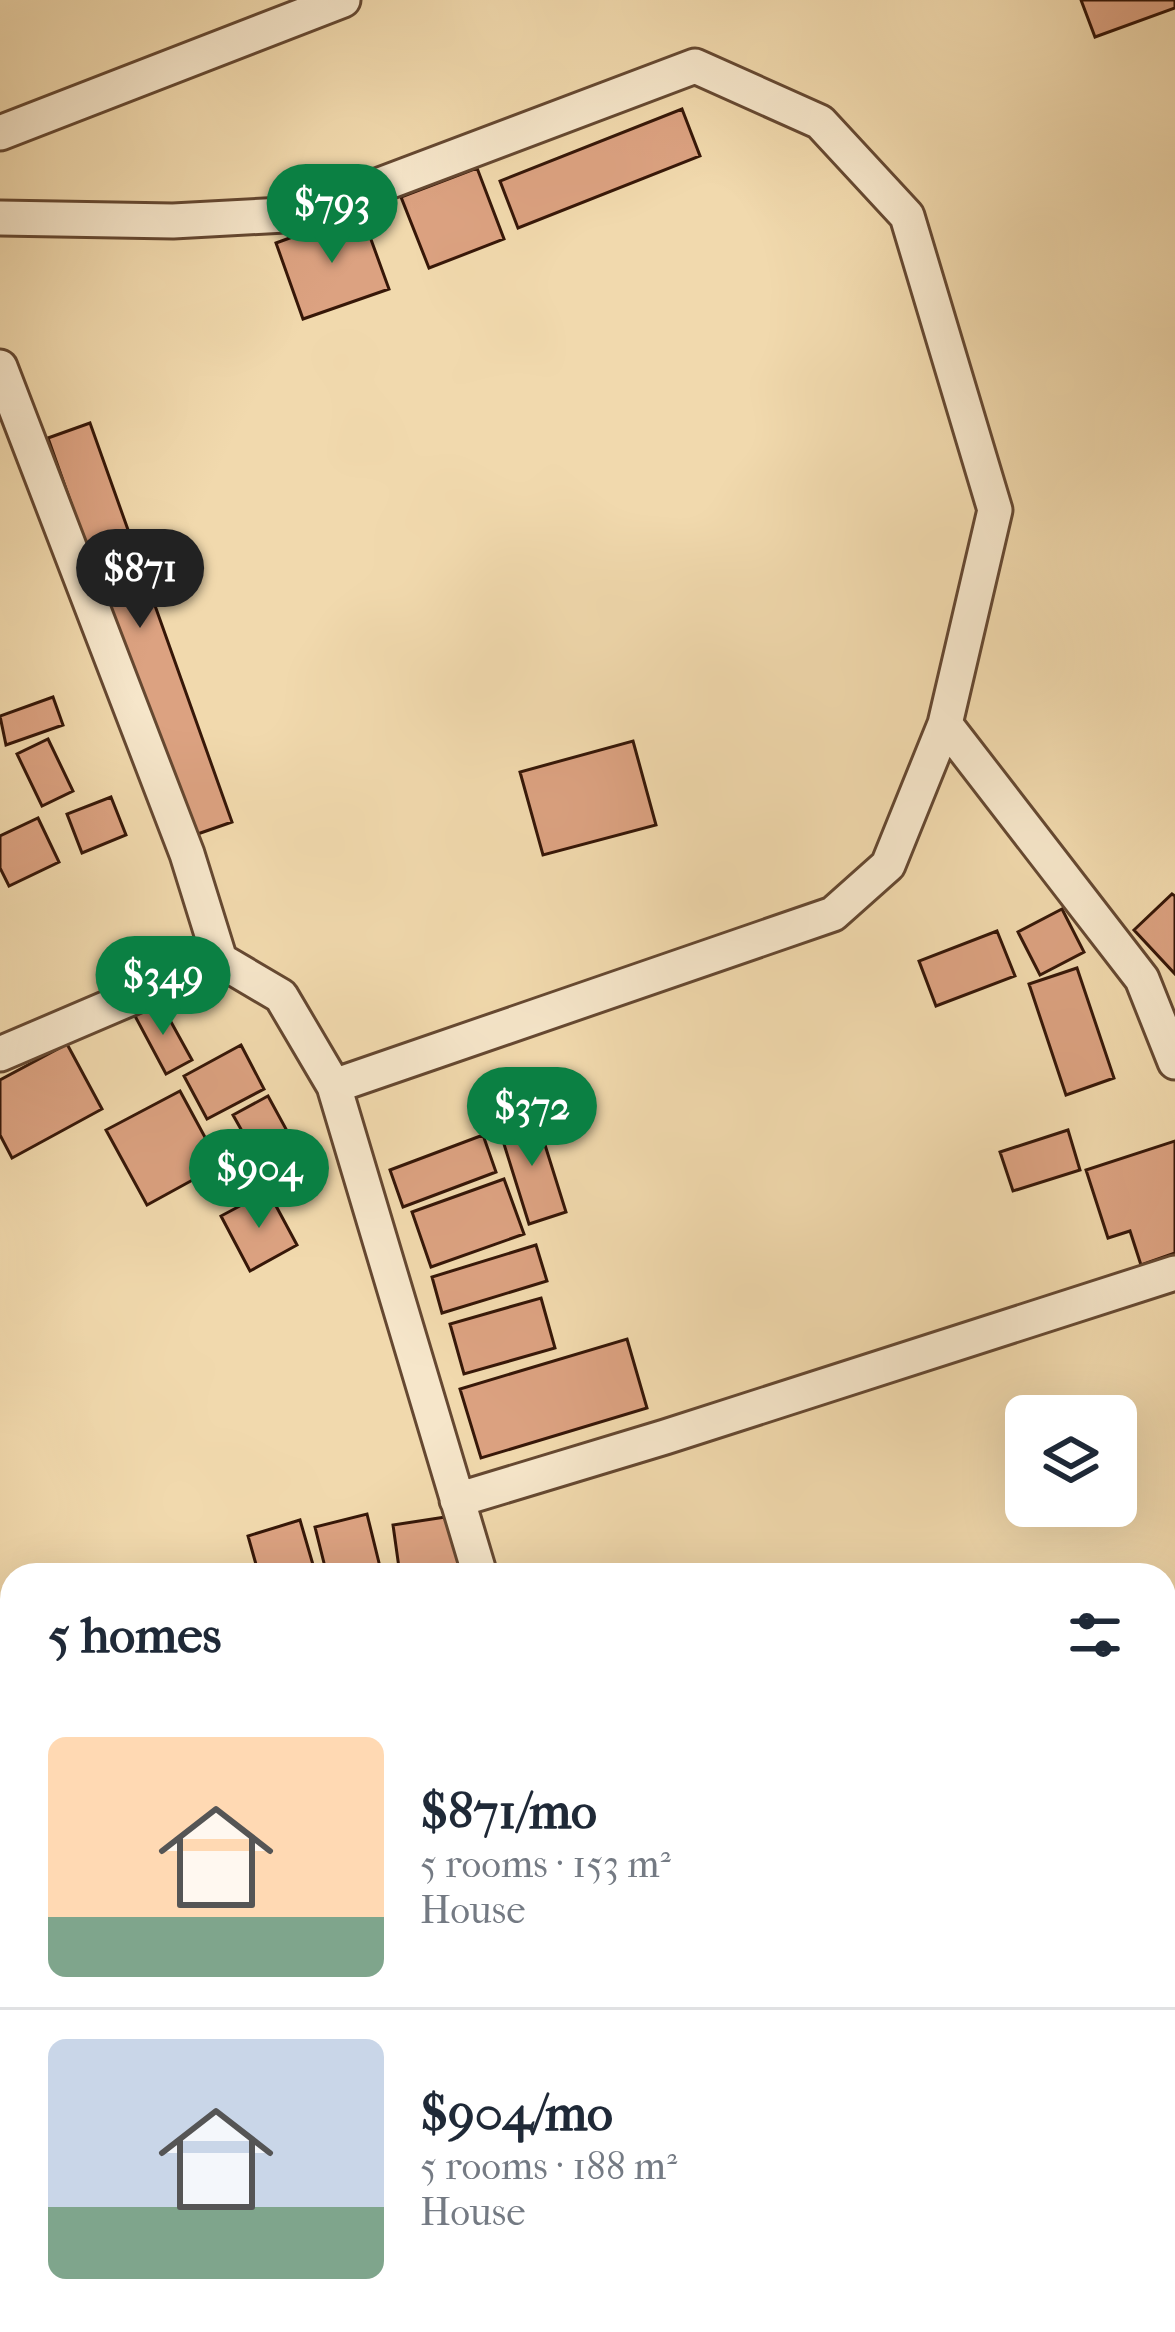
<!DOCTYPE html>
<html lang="en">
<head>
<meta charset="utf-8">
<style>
	:root { --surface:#fff; --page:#f6f6f7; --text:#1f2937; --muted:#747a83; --line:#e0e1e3; --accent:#0b8043 }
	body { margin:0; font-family:"IM FELL French Canon",serif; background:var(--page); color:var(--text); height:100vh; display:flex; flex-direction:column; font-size:45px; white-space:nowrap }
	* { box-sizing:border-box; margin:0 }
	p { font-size:39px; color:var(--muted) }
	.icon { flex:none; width:66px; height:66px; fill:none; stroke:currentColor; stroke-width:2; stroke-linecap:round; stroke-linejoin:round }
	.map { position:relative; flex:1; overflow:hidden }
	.sheet { position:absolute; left:0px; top:1563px; width:1176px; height:771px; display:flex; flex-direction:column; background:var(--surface); border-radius:36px 36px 0 0; box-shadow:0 12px 48px #0002 }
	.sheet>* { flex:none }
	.fabs { position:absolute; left:1005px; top:1395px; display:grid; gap:24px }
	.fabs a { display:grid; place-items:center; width:132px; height:132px; border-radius:18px; background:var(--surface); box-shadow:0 12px 48px #0002; font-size:60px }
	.price { position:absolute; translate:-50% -102px; padding:0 27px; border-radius:42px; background:var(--accent); color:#fff; font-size:39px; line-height:78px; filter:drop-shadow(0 3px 6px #0008) }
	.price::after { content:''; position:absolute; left:50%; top:72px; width:36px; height:27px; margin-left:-18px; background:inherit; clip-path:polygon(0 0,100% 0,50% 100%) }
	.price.selected { background:#222; color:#fff }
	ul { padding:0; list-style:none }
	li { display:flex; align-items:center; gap:36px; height:300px; padding:0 48px }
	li+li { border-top:3px solid var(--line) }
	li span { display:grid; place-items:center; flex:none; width:336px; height:240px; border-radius:18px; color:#555 }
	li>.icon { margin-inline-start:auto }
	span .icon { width:144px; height:144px; fill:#fffc; stroke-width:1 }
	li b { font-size:51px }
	h2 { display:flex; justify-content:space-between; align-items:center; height:144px; padding:0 48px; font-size:51px }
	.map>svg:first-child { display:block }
</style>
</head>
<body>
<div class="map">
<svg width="1175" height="2332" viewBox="0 0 1175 2332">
	<rect width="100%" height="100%" fill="#f1d9ad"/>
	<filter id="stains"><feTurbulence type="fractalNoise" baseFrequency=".00167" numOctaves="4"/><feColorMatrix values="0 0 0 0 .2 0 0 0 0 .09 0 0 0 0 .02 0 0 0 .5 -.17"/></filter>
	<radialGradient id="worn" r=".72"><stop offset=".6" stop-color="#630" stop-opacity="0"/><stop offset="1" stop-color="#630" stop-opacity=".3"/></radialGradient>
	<path fill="#dca281" stroke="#361708" stroke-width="3" d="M 1081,0 L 1175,0 L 1175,8 L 1095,37 Z
		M 682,109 L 700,156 L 518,228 L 500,181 Z
		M 477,168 L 504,239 L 429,268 L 401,197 Z
		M 361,212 L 389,289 L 303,319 L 276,243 Z
		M 90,423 L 232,822 L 189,837 L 48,438 Z
		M 53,697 L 63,725 L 6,745 L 0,716 Z
		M 48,739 L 73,791 L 42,806 L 17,754 Z
		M 633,741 L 656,825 L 543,855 L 520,772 Z
		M 111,797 L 126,835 L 82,853 L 67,814 Z
		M 38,818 L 59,862 L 9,886 L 0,868 L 0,836 Z
		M 1172,894 L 1175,896 L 1175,974 L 1134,930 Z
		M 1062,909 L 1084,952 L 1040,975 L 1018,932 Z
		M 997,931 L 1015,976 L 936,1006 L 919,961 Z
		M 1077,968 L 1114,1078 L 1066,1095 L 1029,984 Z
		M 160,1002 L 192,1060 L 166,1074 L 135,1016 Z
		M 67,1044 L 102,1109 L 12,1158 L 0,1135 L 0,1080 Z
		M 241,1045 L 264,1089 L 207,1119 L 184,1076 Z
		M 180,1091 L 220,1165 L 147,1205 L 106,1130 Z
		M 268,1096 L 286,1129 L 251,1147 L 233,1115 Z
		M 535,1113 L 566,1212 L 529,1224 L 498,1125 Z
		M 1068,1130 L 1080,1170 L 1013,1191 L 1000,1152 Z
		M 483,1135 L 496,1172 L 403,1207 L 390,1170 Z
		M 1175,1141 L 1175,1253 L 1141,1265 L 1130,1231 L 1108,1238 L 1086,1170 Z
		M 504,1179 L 524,1234 L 431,1267 L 412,1212 Z
		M 268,1191 L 297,1245 L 250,1271 L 221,1216 Z
		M 536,1245 L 547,1281 L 442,1313 L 432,1277 Z
		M 541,1298 L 555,1348 L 464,1374 L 450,1324 Z
		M 627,1339 L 647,1408 L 481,1458 L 460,1389 Z
		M 367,1514 L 382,1575 L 327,1575 L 315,1527 Z
		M 452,1516 L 462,1575 L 400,1575 L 393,1525 Z
		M 300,1520 L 316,1575 L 259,1575 L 248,1536 Z
		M 8,2077 L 12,2089 L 12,2121 L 0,2126 L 0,2080 Z"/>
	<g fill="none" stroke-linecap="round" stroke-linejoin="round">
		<defs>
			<path id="street" d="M 0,133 L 343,0
				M 0,218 L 173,221 L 303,214 L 695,66 L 820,122 L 907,216 L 995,510 L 945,724 L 888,865 L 833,914 L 334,1086
				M 0,367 L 187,854 L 220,960 L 281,996 L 334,1086 L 480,1575
				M 945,724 L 1142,979 L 1175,1062
				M 0,1054 L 220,960
				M 457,1500 L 665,1437 L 1175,1273
				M 1164,1703 L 1175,1700
				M 0,1985 L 12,1981
				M 542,2332 L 546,2322"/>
		</defs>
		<use href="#street" stroke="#654831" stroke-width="39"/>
		<use href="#street" stroke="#f6e6ca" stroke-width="33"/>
	</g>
	<rect width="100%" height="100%" filter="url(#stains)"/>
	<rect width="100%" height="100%" fill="url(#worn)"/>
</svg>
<div class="fabs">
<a><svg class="icon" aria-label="layers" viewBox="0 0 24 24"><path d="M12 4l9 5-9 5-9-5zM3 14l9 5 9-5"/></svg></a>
</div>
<b class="price" style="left:332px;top:266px">$793</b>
<b class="price selected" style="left:140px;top:631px">$871</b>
<b class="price" style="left:163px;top:1038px">$349</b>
<b class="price" style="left:532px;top:1169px">$372</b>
<b class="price" style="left:259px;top:1231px">$904</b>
<section class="sheet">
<h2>5 homes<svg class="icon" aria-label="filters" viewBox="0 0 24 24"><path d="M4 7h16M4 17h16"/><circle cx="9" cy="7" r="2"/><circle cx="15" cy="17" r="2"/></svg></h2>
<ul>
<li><span style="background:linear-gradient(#ffd9b3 75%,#7fa58c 0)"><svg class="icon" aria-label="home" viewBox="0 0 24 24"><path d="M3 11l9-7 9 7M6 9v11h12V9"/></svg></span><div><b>$871/mo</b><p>5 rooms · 153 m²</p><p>House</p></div></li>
<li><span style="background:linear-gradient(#c9d6e8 70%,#7fa58c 0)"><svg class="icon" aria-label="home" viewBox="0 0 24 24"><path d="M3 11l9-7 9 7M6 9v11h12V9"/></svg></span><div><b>$904/mo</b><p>5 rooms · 188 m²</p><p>House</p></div></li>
</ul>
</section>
</div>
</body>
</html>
